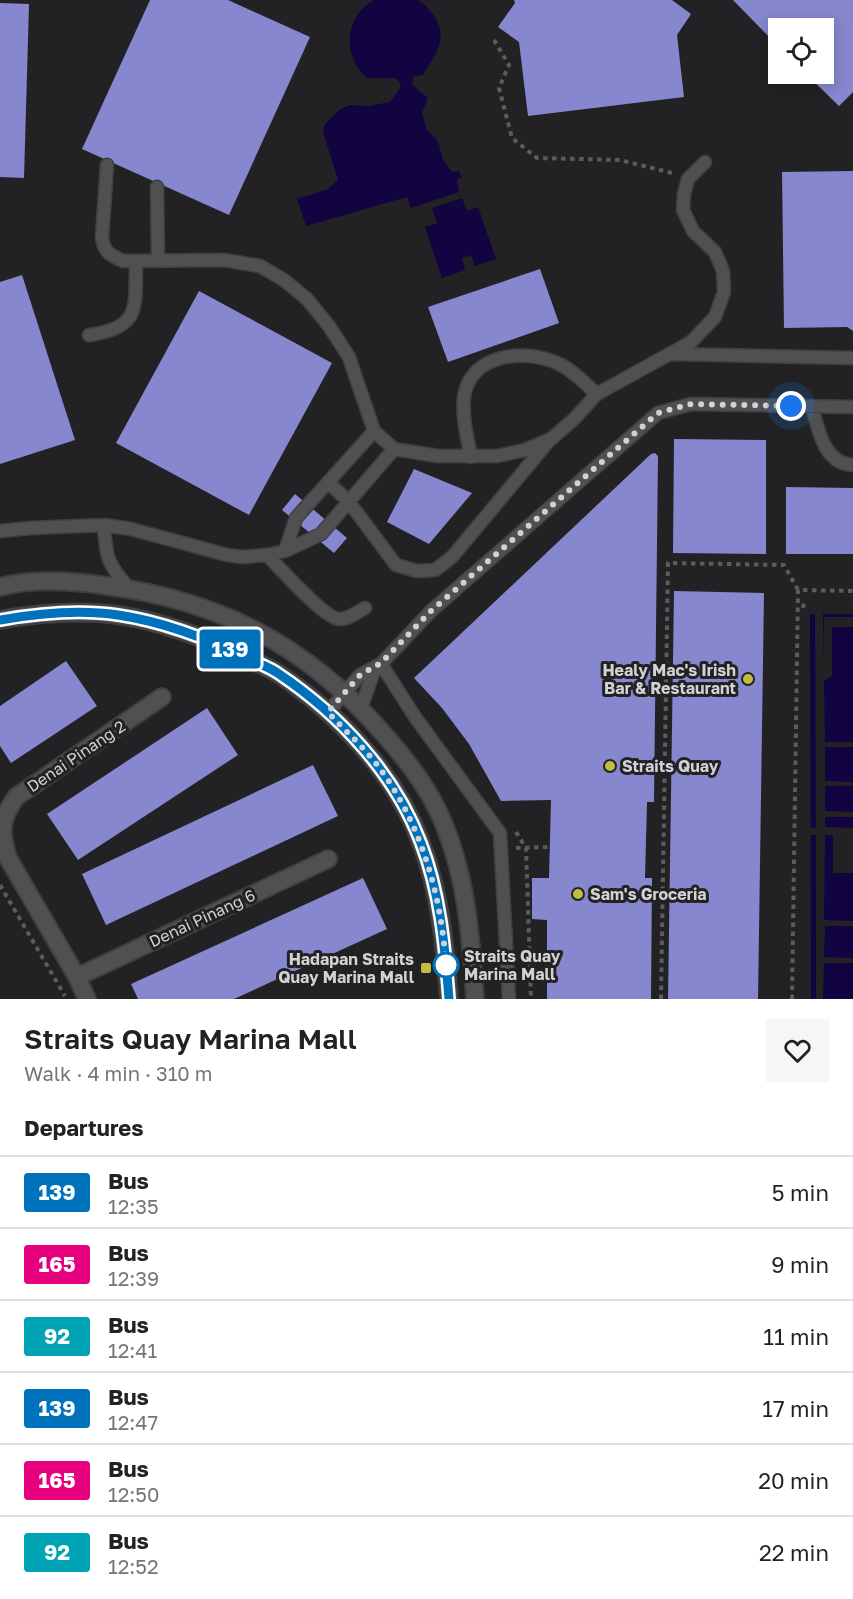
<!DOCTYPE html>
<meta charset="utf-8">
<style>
:root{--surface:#fff;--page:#f6f6f6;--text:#222;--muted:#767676;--line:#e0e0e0}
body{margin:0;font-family:"Golos Text",sans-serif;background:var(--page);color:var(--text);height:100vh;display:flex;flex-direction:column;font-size:22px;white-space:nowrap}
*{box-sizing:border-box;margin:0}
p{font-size:20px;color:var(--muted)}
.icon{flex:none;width:33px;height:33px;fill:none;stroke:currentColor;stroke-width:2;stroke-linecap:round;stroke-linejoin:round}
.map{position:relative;height:999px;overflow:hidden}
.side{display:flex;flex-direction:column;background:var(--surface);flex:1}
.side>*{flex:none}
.badge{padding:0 12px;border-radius:4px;font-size:21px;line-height:39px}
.controls{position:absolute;left:768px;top:18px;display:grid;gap:12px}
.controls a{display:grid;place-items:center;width:66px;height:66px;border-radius:0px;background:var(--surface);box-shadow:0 3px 15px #0003;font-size:30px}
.you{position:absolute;width:30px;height:30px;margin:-15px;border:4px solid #fff;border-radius:50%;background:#1a73e8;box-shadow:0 0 0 9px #1a73e833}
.map>.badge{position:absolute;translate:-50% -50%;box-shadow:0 0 0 3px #fff}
h2{padding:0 24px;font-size:22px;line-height:54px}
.round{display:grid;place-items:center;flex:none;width:63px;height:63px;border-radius:0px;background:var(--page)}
.overview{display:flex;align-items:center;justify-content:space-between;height:102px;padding:0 24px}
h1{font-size:28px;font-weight:600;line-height:45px}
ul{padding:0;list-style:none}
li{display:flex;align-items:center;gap:18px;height:72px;padding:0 24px;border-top:2px solid var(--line)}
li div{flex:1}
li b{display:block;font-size:22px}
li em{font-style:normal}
li .badge{min-width:66px;font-weight:700;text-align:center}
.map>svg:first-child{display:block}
.water{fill:#120341}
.pier{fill:#222224}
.building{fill:#8687ce}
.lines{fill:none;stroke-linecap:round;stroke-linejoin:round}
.service-casing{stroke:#3f3f41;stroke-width:15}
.minor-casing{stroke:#3f3f41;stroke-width:20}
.secondary-casing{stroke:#3f3f41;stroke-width:20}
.path{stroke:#5c5c5e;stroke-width:4;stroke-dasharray:4.5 4.5;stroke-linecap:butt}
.service{stroke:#505052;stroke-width:12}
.minor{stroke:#505052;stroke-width:16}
.secondary{stroke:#505052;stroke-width:16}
.line-casing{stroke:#fff;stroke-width:14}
.line{stroke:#0072bc;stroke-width:9}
.walk{stroke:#d1d2d3;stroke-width:6;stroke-dasharray:0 10.8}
.poi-dot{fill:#c1bd3f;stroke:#222224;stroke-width:2}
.stop-dot{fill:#fff;stroke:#0072bc;stroke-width:3}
.labels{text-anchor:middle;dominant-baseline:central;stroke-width:6;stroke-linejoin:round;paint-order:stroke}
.poi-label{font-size:16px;font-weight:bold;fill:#d1d2d3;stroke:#222224;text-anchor:end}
.street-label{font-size:16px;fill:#d1d2d3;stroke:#222224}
.stop-label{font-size:16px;font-weight:bold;fill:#d1d2d3;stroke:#222224;text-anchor:start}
</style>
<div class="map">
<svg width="853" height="999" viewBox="0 0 853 999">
<rect width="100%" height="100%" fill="#222224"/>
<!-- water -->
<path class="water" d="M374,0C387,0 404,0 416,0C422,1 427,7 431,12C451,36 436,53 423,75L414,76L412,85L428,98L422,112L426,129L438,141L443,160L452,172L459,171L462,177L457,180L459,192L411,208L407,197L306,226L297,199L328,189L338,180L323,132L325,124L339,110L349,105L369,106L390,102L401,87L399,82L395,78H367C342,56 344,17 374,0Z
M462,198L467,211L478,207L496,259L475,266L471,255L462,258L465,270L442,278L425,227L437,223L432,208Z
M810,614H853V999H811Z"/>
<!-- pier -->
<path class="pier" d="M815,613H823V665L824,617H853V627H832V676L824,681L825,742H853V747H825V781L853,782V786H825V811L853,812V817H825V827L853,828V873H833V835H825L824,920L853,921V926H825L824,957L853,958V963H824L823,999H816V835H808V828H816Z"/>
<!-- building -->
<path class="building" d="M150,0H228L310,37L229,215L82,149Z
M514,0H672L691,14L677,35L684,97L528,116L519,42L498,27L515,3Z
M733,0H853V92L839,106L806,74H824V28H778V46Z
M0,3L29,4L24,178L0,177Z
M853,171V331L847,327L784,328L782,172Z
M540,269L559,323L448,362L428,307Z
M22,275L75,440L0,464V282Z
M199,291L332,363L249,515L116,443Z
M674,439L766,440V554L673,553Z
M655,453L658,456L654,802H647L645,878H652L651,999H547V920L532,919V878H549L551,800L501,801L469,744L442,708L414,678L651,454Z
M414,469L472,493L429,544L387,522Z
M786,487L853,488V554H786Z
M295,494L347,538L334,553L282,510Z
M674,591L764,593L758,999H668Z
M66,661L97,706L11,763L0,746V706Z
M207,708L238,755L78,860L47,814Z
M313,765L338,816L106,925L82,874Z
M363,878L387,929L234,999H138L131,984Z"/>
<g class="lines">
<defs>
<path id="service" d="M107,165L102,238C104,252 110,255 123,261L224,260L260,266L284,280L307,299L329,326L349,357L374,431L394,449L438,456H497L525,450L551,439L573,420L597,394L691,342L715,317L724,292L723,271L715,252L693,231L683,210L684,194L688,179L705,162
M157,187L158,261
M89,335C142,328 135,306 136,262
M671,354L853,358
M812,407C818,429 824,464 853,465
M471,457C467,437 462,417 464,397C470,354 524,348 557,363C572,369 585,384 597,394
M328,482L349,502L396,565L417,571L435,570L452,557L548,442
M104,525C106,557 107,564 129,588
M0,531L31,528L104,525L131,529L227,555L243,557L267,555L285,551L321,534L394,449
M285,551L296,518L374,431
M267,555C280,568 324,618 339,619C348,620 357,612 365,608
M381,664L415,717L500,833L509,999
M361,708L375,668
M328,712L360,675L381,664L431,611L658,413L691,404L853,407"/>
<path id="minor" d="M77,977L328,859
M87,999L77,977L8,858C0,831 0,820 16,797L162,697"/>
<path id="secondary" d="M0,587C34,578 74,581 108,586C221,601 307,646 382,732C404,757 425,783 439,813C466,871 471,936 475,999
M0,620C39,613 78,610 118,615C164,622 209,639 251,660C260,664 271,669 279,674C339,715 396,774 421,843C440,892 445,947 449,999"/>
</defs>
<!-- service casing -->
<use href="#service" class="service-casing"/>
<!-- minor casing -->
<use href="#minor" class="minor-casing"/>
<!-- secondary casing -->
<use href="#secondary" class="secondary-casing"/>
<!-- path -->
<path class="path" d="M494,40L509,65L499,88L512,138L537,158L620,160L676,174
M803,608L804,603
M516,832L526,848L531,999
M516,848L550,847
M0,885L65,996
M661,999L668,563L784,565L798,590
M792,999L798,590L853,591"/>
<!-- service -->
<use href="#service" class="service"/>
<!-- minor -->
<use href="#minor" class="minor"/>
<!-- secondary -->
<use href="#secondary" class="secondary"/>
</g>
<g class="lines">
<defs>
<path id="line" d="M0,620C39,613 79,609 118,615C165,622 209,639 251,660C260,664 271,668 279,674C340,715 395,774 421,843C440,892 445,947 449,999"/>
</defs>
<!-- line casing -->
<use href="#line" class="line-casing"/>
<!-- line -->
<use href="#line" class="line"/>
<!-- walk -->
<path class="walk" d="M446,965C441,894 421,823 378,766C364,747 344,730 328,712L360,675L381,663L431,611L658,413L691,404L791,406"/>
</g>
<!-- markers -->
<g class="poi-dot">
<circle cx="748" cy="679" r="6"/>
<circle cx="610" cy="766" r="6"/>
<circle cx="578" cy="894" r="6"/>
<rect x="420" y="962" width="12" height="12" rx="3"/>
</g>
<circle class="stop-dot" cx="446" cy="965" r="12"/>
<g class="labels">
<!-- poi labels -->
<g class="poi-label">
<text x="736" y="670">Healy Mac's Irish<tspan x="736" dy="18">Bar &amp; Restaurant</tspan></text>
<text x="622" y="766" text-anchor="start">Straits Quay</text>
<text x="590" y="894" text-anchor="start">Sam's Groceria</text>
<text x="414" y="959">Hadapan Straits<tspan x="414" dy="18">Quay Marina Mall</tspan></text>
</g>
<!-- street labels -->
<g class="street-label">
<text transform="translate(76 756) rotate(-34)">Denai Pinang 2</text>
<text transform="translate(202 918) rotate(-25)">Denai Pinang 6</text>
</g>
<!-- stop labels -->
<g class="stop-label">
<text x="464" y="956">Straits Quay<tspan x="464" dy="18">Marina Mall</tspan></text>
</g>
</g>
</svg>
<div class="controls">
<a><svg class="icon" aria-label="locate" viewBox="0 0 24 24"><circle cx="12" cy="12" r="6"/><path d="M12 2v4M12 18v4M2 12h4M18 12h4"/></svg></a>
</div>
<div class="you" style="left:791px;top:406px"></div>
<b class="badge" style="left:230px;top:649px;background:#0072bc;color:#fff">139</b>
</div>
<section class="side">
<div class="overview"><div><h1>Straits Quay Marina Mall</h1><p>Walk · 4 min · 310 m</p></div><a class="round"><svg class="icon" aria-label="heart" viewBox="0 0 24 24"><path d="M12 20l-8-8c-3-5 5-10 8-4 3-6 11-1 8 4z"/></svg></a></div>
<h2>Departures</h2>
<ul>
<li><span class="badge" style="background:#0072bc;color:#fff">139</span><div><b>Bus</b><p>12:35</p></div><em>5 min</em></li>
<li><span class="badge" style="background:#e6007e;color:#fff">165</span><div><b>Bus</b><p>12:39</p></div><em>9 min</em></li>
<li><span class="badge" style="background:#00a3b4;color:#fff">92</span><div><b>Bus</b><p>12:41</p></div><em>11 min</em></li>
<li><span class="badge" style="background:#0072bc;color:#fff">139</span><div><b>Bus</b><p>12:47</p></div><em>17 min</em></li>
<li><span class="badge" style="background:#e6007e;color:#fff">165</span><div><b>Bus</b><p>12:50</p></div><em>20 min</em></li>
<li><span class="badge" style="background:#00a3b4;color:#fff">92</span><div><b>Bus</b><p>12:52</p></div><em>22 min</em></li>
</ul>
</section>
